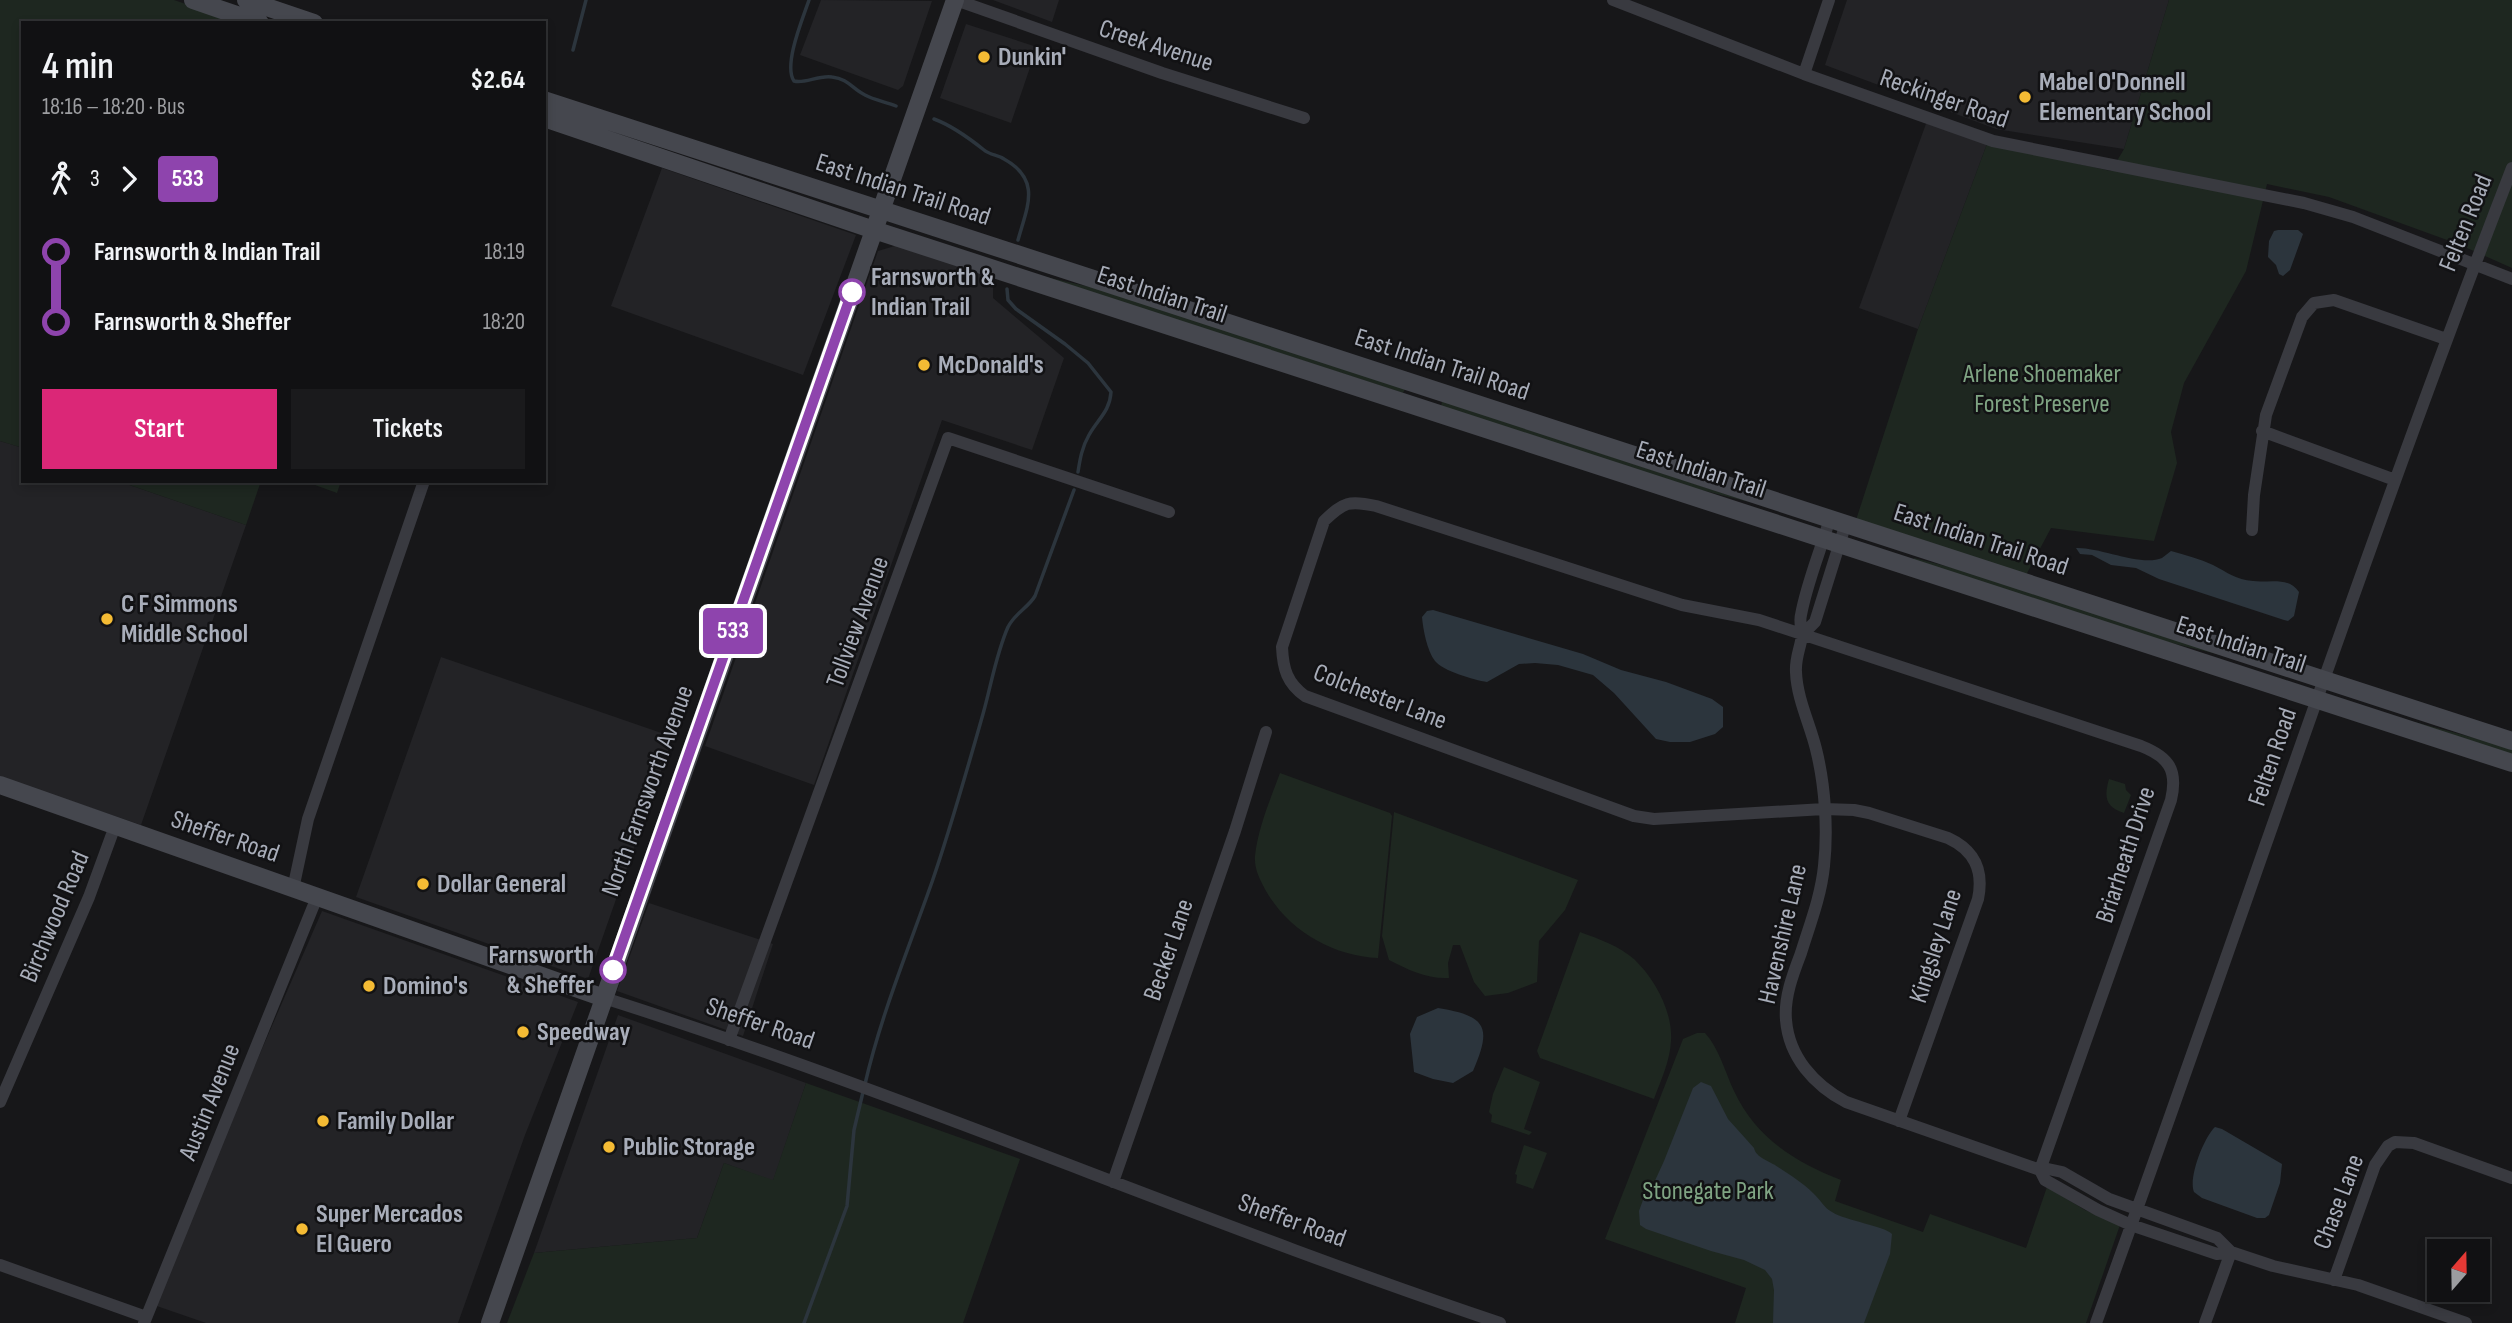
<!DOCTYPE html>
<meta charset="utf-8">
<style>
:root{--surface:#111113;--page:#1a1a1c;--text:#f1f3f6;--muted:#9c9da0;--line:#303133;--accent:#db2777}
body{margin:0;font-family:"Sofia Sans Condensed",sans-serif;background:var(--page);color:var(--text);height:100vh;display:flex;flex-direction:column;font-size:26px;white-space:nowrap}
*{box-sizing:border-box;margin:0}
p{font-size:23px;color:var(--muted)}
.icon{flex:none;width:38px;height:38px;fill:none;stroke:currentColor;stroke-width:2;stroke-linecap:round;stroke-linejoin:round}
.map{position:relative;flex:1;overflow:hidden}
.drawer{position:absolute;left:21px;top:21px;width:525px;height:462px;display:flex;flex-direction:column;background:var(--surface);border-radius:0px;box-shadow:0 4px 10px #0003,0 0 0 2px var(--line)}
.drawer>*{flex:none}
.badge{padding:0 14px;border-radius:5px;font-size:24px;line-height:46px}
.needle{width:46px;rotate:20deg}
.buttons{position:absolute;left:2427px;top:1239px;display:grid;gap:14px}
.buttons a{display:grid;place-items:center;width:63px;height:63px;border-radius:0px;background:var(--surface);box-shadow:0 4px 10px #0003,0 0 0 2px var(--line);font-size:35px}
.map>.badge{position:absolute;translate:-50% -50%;box-shadow:0 0 0 4px #fff}
.legs{display:flex;align-items:center;gap:10px;height:77px;padding:0 21px;font-size:23px}
.legs p{margin-inline-start:auto}
.overview{display:flex;align-items:center;justify-content:space-between;height:119px;padding:0 21px}
h1{font-size:38px;font-weight:600;line-height:52px}
.primary-button{display:flex;gap:14px;margin-top:auto;padding:14px 21px}
.primary-button a{flex:1;height:80px;border-radius:0px;background:var(--accent);color:#fff;font-size:28px;font-weight:600;line-height:80px;text-align:center}
.primary-button a+a{background:var(--page);color:var(--text)}
ul{padding:0 21px;list-style:none}
li{display:flex;align-items:center;gap:24px;height:70px;font-size:26px}
li i{display:grid;place-items:center;width:10px;height:100%;margin:0 9px;background:currentColor}
li i::after{content:'';width:18px;height:18px;margin:-9px;border:5px solid;border-radius:50%;background:var(--surface)}
li p{margin-inline-start:auto}
li:first-child i{background:linear-gradient(#0000 50%,currentColor 0)}
li:last-child i{background:linear-gradient(currentColor 50%,#0000 0)}
.map>svg:first-child{display:block}
.built{fill:#232326}
.green{fill:#1e2720}
.water{fill:#2c353d}
.lines{fill:none;stroke-linecap:round;stroke-linejoin:round}
.stream{stroke:#2c353d;stroke-width:3.5}
.street{stroke:#393a40;stroke-width:12}
.secondary{stroke:#45474e;stroke-width:18}
.line-1-casing{stroke:#fff;stroke-width:16}
.line-1{stroke:#8e44ad;stroke-width:10}
.poi-dot{fill:#f4bb34;stroke:#121214;stroke-width:2.5}
.stop-1-dot{fill:#fff;stroke:#8e44ad;stroke-width:3.5}
.labels{text-anchor:middle;dominant-baseline:central;stroke-width:5;stroke-linejoin:round;paint-order:stroke}
.street-label{font-size:26px;fill:#a8adb9;stroke:#121214}
.poi-label{font-size:26px;font-weight:bold;fill:#a8adb9;stroke:#121214;text-anchor:start}
.stop-label{font-size:26px;font-weight:bold;fill:#a8adb9;stroke:#121214;text-anchor:start}
.park-label{font-size:26px;fill:#7fa483;stroke:#121214}
</style>
<div class="map">
<svg width="2512" height="1323" viewBox="0 0 2512 1323">
<rect width="100%" height="100%" fill="#171719"/>
<!-- built -->
<path class="built" d="M821,0L932,1L903,86L898,90L800,55Z
M993,0H1059L1052,22Z
M1847,0H2169L2124,149L1996,129L1825,65Z
M966,24L1037,47L1011,123L940,98Z
M1927,121L1987,144L1918,329L1859,308Z
M662,168L856,235L803,375L611,306Z
M898,245L993,277V298L1064,358L1032,450L942,420L814,785L705,746L878,251Z
M0,441L23,448V481H118L246,525L141,825L0,777Z
M441,657L673,737L588,979L356,897Z
M649,903L773,944L743,1036L617,991Z
M322,911L578,1002L525,1135L458,1323H206L151,1304Z
M618,1015L806,1083L773,1181L724,1163L697,1238L534,1253Z"/>
<!-- green -->
<path class="green" d="M0,0H174L241,23H23V448L0,441Z
M2169,0H2512V268L2458,244L2329,197L2267,184L2246,271L2184,383L2171,432L2177,463L2154,541L2051,528L2026,575L1856,520L1918,329L1987,144L2111,171L2124,149Z
M1037,275L1104,290L1405,389L1403,393Z
M1442,401L1753,503L1681,485L1441,407Z
M118,481H261L246,525Z
M304,481H341L337,493Z
M1914,558L1990,577L2229,657L2159,640L1913,560Z
M2415,722L2512,748V756L2415,724Z
M1280,773L1390,813L1392,816L1378,958C1333,956 1289,931 1266,891C1260,880 1254,869 1255,856C1258,828 1270,800 1280,773Z
M2109,779L2125,784L2126,790L2131,795L2124,813C2105,807 2104,797 2109,779Z
M1394,812L1578,880L1565,910L1539,941L1537,982L1508,993L1485,996L1474,982L1460,945H1453L1448,963L1449,978C1426,979 1409,970 1389,960L1382,936Z
M1580,932C1599,939 1619,946 1634,959C1655,979 1673,1012 1671,1041C1670,1061 1661,1080 1654,1099L1540,1058L1537,1051Z
M1697,1033H1705C1719,1048 1725,1072 1734,1091C1756,1138 1795,1162 1841,1180L1835,1201L1923,1232L1930,1214L2026,1248L2047,1187L2085,1210L2120,1225L2086,1323H1735L1746,1288L1605,1239L1683,1039Z
M1504,1067L1540,1082L1524,1129L1532,1132L1529,1135L1491,1122L1492,1115L1489,1112L1493,1094Z
M806,1083L1020,1159L963,1323H507L534,1253L697,1238L724,1163L773,1180Z
M1524,1145L1547,1153L1533,1189L1516,1183L1517,1175L1515,1174Z"/>
<!-- water -->
<path class="water" d="M2278,230H2298L2303,234L2290,270L2283,276L2279,274L2276,265L2268,257L2269,241L2274,231Z
M2076,548C2100,547 2141,567 2162,558C2165,556 2168,553 2171,551C2185,555 2200,559 2213,565C2227,572 2236,580 2253,581C2269,583 2288,576 2299,592L2294,616L2288,621L2284,620L2159,579L2136,568L2111,565L2092,555L2080,554Z
M1433,610L1583,654L1621,670L1666,682L1712,699L1723,707V727L1715,734L1690,742H1670L1656,739L1614,693L1593,675L1558,665L1535,663L1519,664L1487,682C1474,680 1443,671 1435,661C1427,651 1423,629 1422,617L1427,611Z
M1438,1008C1487,1016 1492,1027 1473,1071L1453,1083L1433,1079L1414,1072L1410,1034L1417,1017Z
M1701,1082L1711,1086L1728,1119L1754,1148C1756,1158 1770,1161 1778,1167C1790,1175 1803,1183 1813,1193C1820,1199 1824,1208 1832,1212C1846,1221 1885,1226 1892,1234L1890,1254L1864,1323H1773L1774,1290L1772,1279L1765,1270L1744,1260L1711,1251L1646,1229L1640,1225L1639,1211L1643,1200L1653,1185L1664,1161L1693,1088Z
M2215,1127L2222,1129L2282,1164L2280,1183L2269,1215L2265,1218H2257L2202,1198L2194,1192C2188,1178 2204,1137 2215,1127Z"/>
<g class="lines">
<!-- stream -->
<path class="stream" d="M809,0C803,18 783,65 794,81C805,84 818,75 832,77C849,79 852,89 865,95C874,100 886,102 896,106
M573,50L586,0
M934,119C953,126 969,138 984,150C990,155 998,155 1004,159C1042,180 1027,207 1018,240
M1007,289L1008,300L1016,309L1065,344L1088,363L1111,392C1110,411 1098,419 1089,435C1082,447 1080,459 1078,472
M865,1084C881,1015 908,950 932,882C951,827 967,770 983,714C991,686 996,654 1008,627C1015,613 1028,608 1035,596L1074,490
M804,1323L847,1206L854,1130L863,1092"/>
<!-- street -->
<path class="street" d="M956,0L1162,73L1304,118
M1613,0L1804,74L1993,141L2304,203L2353,217L2512,279
M1804,74L1829,0
M2262,431L2395,480
M1830,518C1821,550 1807,582 1801,615C1799,622 1802,629 1802,636C1800,649 1795,659 1796,672C1797,699 1810,724 1816,749C1825,785 1828,829 1824,866C1821,896 1810,924 1801,953C1793,974 1784,997 1786,1020C1789,1057 1814,1085 1846,1102L2040,1170L2048,1169L2062,1172L2109,1199L2217,1238L2231,1252L2273,1266L2358,1285L2466,1323
M2252,530L2254,495L2266,415L2302,317L2314,303L2334,300L2446,339
M1802,635L1815,622L1846,523
M293,889L308,819L424,481
M604,998C907,1094 1199,1222 1500,1323
M729,1040L948,438L1169,512
M0,1102L89,897L115,826
M1899,1121L1978,899C1984,870 1974,850 1948,838L1869,813L1854,810L1824,809L1654,819L1634,816L1305,696C1287,683 1283,669 1282,647L1324,521C1344,502 1349,500 1376,506L1682,605L1759,620L2141,746C2169,757 2178,770 2171,800L2040,1170
M2040,1170L2045,1180L2098,1210L2131,1225L2217,1254L2231,1252
M1113,1182L1235,831L1266,732
M0,1265L146,1317
M2334,1280L2375,1165L2388,1146L2395,1142L2414,1143L2512,1178
M144,1323L317,897
M2096,1323C2236,938 2364,550 2512,168
M2205,1323L2231,1252"/>
<!-- secondary -->
<path class="secondary" d="M193,0L260,23
M246,0L314,23
M544,100L2512,741
M544,118L874,230L2512,763
M0,785L604,998
M490,1323L955,0"/>
</g>
<g class="lines">
<defs>
<path id="line-1" d="M613,970L852,292"/>
</defs>
<!-- line-1 casing -->
<use href="#line-1" class="line-1-casing"/>
<!-- line-1 -->
<use href="#line-1" class="line-1"/>
</g>
<!-- markers -->
<g class="poi-dot">
<circle cx="984" cy="57" r="7"/>
<circle cx="2025" cy="97" r="7"/>
<circle cx="924" cy="365" r="7"/>
<circle cx="107" cy="619" r="7"/>
<circle cx="423" cy="884" r="7"/>
<circle cx="369" cy="986" r="7"/>
<circle cx="523" cy="1032" r="7"/>
<circle cx="323" cy="1121" r="7"/>
<circle cx="609" cy="1147" r="7"/>
<circle cx="302" cy="1229" r="7"/>
</g>
<g class="stop-1-dot">
<circle cx="852" cy="292" r="12"/>
<circle cx="613" cy="970" r="12"/>
</g>
<g class="labels">
<!-- street labels -->
<g class="street-label">
<text transform="translate(1156 46) rotate(18)">Creek Avenue</text>
<text transform="translate(1944 99) rotate(19)">Reckinger Road</text>
<text transform="translate(903 190) rotate(18)">East Indian Trail Road</text>
<text transform="translate(2466 223) rotate(-68)">Felten Road</text>
<text transform="translate(1162 295) rotate(18)">East Indian Trail</text>
<text transform="translate(1442 365) rotate(18)">East Indian Trail Road</text>
<text transform="translate(1701 470) rotate(18)">East Indian Trail</text>
<text transform="translate(1981 540) rotate(18)">East Indian Trail Road</text>
<text transform="translate(858 622) rotate(-70)">Tollview Avenue</text>
<text transform="translate(2241 645) rotate(18)">East Indian Trail</text>
<text transform="translate(1380 697) rotate(21)">Colchester Lane</text>
<text transform="translate(2273 757) rotate(-71)">Felten Road</text>
<text transform="translate(648 791) rotate(-70)">North Farnsworth Avenue</text>
<text transform="translate(225 837) rotate(19)">Sheffer Road</text>
<text transform="translate(2126 855) rotate(-72)">Briarheath Drive</text>
<text transform="translate(55 917) rotate(-67)">Birchwood Road</text>
<text transform="translate(1783 934) rotate(-77)">Havenshire Lane</text>
<text transform="translate(1936 946) rotate(-72)">Kingsley Lane</text>
<text transform="translate(1169 950) rotate(-71)">Becker Lane</text>
<text transform="translate(760 1024) rotate(19)">Sheffer Road</text>
<text transform="translate(210 1102) rotate(-68)">Austin Avenue</text>
<text transform="translate(2339 1202) rotate(-69)">Chase Lane</text>
<text transform="translate(1292 1221) rotate(20)">Sheffer Road</text>
</g>
<!-- poi labels -->
<g class="poi-label">
<text x="998" y="57">Dunkin'</text>
<text x="2039" y="82">Mabel O'Donnell<tspan x="2039" dy="30">Elementary School</tspan></text>
<text x="938" y="365">McDonald's</text>
<text x="121" y="604">C F Simmons<tspan x="121" dy="30">Middle School</tspan></text>
<text x="437" y="884">Dollar General</text>
<text x="383" y="986">Domino's</text>
<text x="537" y="1032">Speedway</text>
<text x="337" y="1121">Family Dollar</text>
<text x="623" y="1147">Public Storage</text>
<text x="316" y="1214">Super Mercados<tspan x="316" dy="30">El Guero</tspan></text>
</g>
<!-- stop labels -->
<g class="stop-label">
<text x="871" y="277">Farnsworth &amp;<tspan x="871" dy="30">Indian Trail</tspan></text>
<text x="594" y="955" text-anchor="end">Farnsworth<tspan x="594" dy="30">&amp; Sheffer</tspan></text>
</g>
<!-- park labels -->
<g class="park-label">
<text x="2042" y="374">Arlene Shoemaker<tspan x="2042" dy="30">Forest Preserve</tspan></text>
<text x="1708" y="1191">Stonegate Park</text>
</g>
</g>
</svg>
<div class="buttons">
<a><svg class="needle" viewBox="-14 -14 28 28"><path d="M0-13l5 13h-10z" fill="#e53935"/><path d="M0 13l5-13h-10z" fill="#9c9da0"/></svg></a>
</div>
<b class="badge" style="left:733px;top:631px;background:#8e44ad;color:#fff">533</b>
<section class="drawer">
<div class="overview"><div><h1>4 min</h1><p>18:16 – 18:20 · Bus</p></div><b>$2.64</b></div>
<div class="legs"><svg class="icon" aria-label="walk" viewBox="0 0 24 24"><circle cx="13" cy="4" r="2"/><path d="M13 8l-2 6 4 7M11 14l-3 7M7 12l3-4h3l4 4"/></svg>3<svg class="icon" aria-label="forward" viewBox="0 0 24 24"><path d="M9 5l7 7-7 7"/></svg><b class="badge" style="background:#8e44ad;color:#fff">533</b></div>
<ul>
<li><i style="color:#8e44ad"></i><b>Farnsworth &amp; Indian Trail</b><p>18:19</p></li>
<li><i style="color:#8e44ad"></i><b>Farnsworth &amp; Sheffer</b><p>18:20</p></li>
</ul>
<div class="primary-button"><a>Start</a><a>Tickets</a></div>
</section>
</div>
